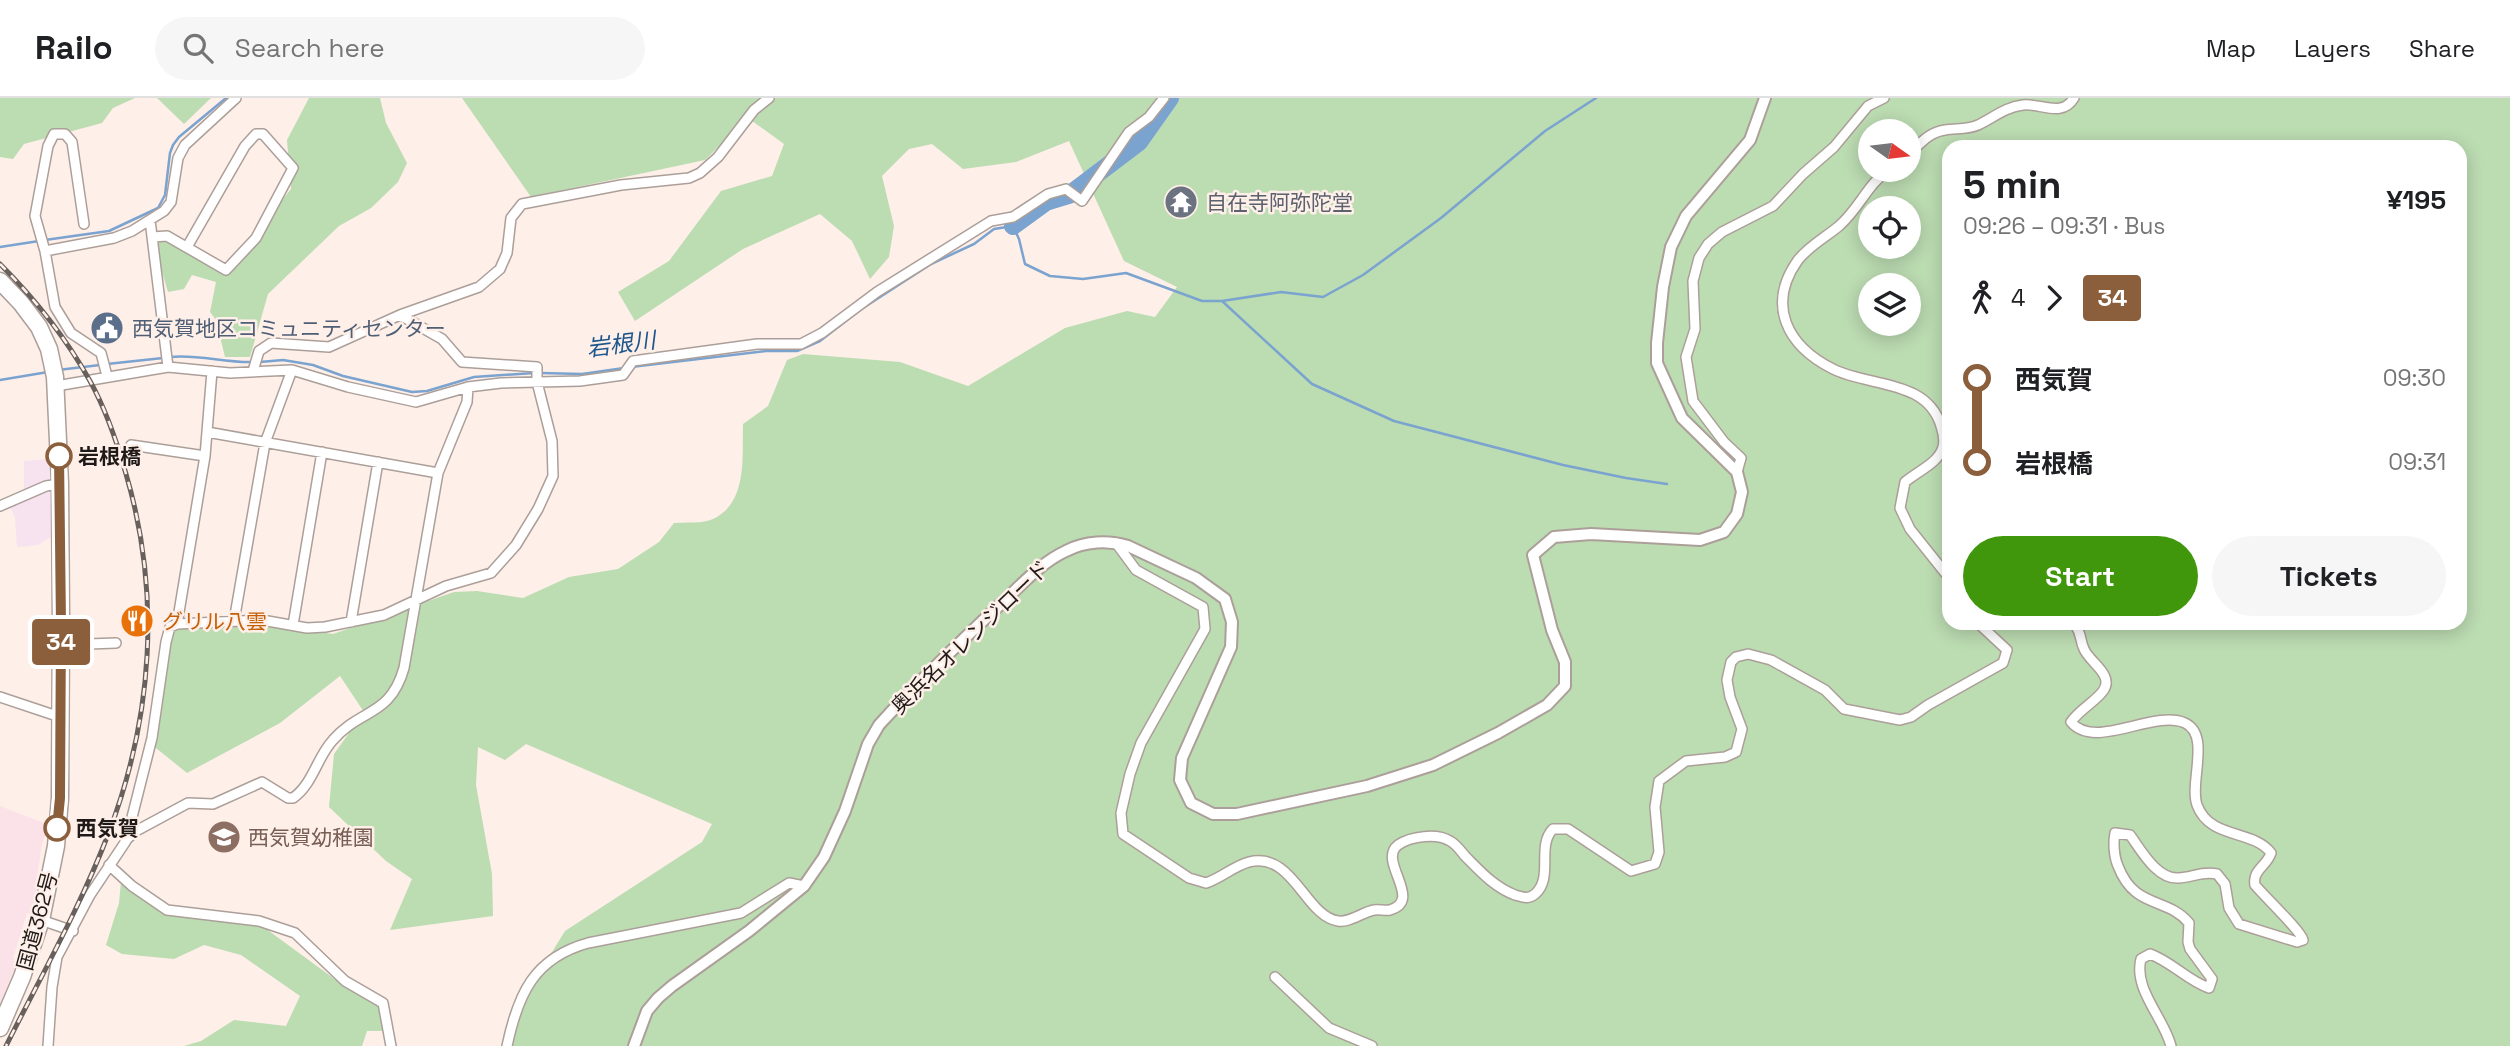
<!DOCTYPE html>
<meta charset="utf-8">
<style>
:root{--surface:#fff;--page:#f6f6f6;--text:#202124;--muted:#757577;--line:#e0e0e0;--accent:#40970c}
body{margin:0;font-family:"Space Grotesk","Noto Sans JP",sans-serif;background:var(--page);color:var(--text);height:100vh;display:flex;flex-direction:column;font-size:26px;white-space:nowrap}
*{box-sizing:border-box;margin:0}
p{font-size:23px;color:var(--muted)}
.icon{flex:none;width:38px;height:38px;fill:none;stroke:currentColor;stroke-width:2;stroke-linecap:round;stroke-linejoin:round}
.map{position:relative;flex:1;overflow:hidden}
.sheet{position:absolute;left:1942px;top:42px;width:525px;height:490px;display:flex;flex-direction:column;background:var(--surface);border-radius:21px;box-shadow:0 4px 18px #0003}
.sheet>*{flex:none}
.badge{padding:0 14px;border-radius:5px;font-size:24px;line-height:46px}
.needle{width:46px;rotate:104deg}
.fabs{position:absolute;left:1858px;top:21px;display:grid;gap:14px}
.fabs a{display:grid;place-items:center;width:63px;height:63px;border-radius:50%;background:var(--surface);box-shadow:0 4px 18px #0003;font-size:35px}
.map>.badge{position:absolute;translate:-50% -50%;box-shadow:0 0 0 4px #fff}
.legs{display:flex;align-items:center;gap:10px;height:77px;padding:0 21px;font-size:23px}
.legs p{margin-inline-start:auto}
.summary{display:flex;align-items:center;justify-content:space-between;height:119px;padding:0 21px}
h1{font-size:38px;font-weight:800;line-height:52px}
.cta{display:flex;gap:14px;margin-top:auto;padding:14px 21px}
.cta a{flex:1;height:80px;border-radius:42px;background:var(--accent);color:#fff;font-size:28px;font-weight:800;line-height:80px;text-align:center}
.cta a+a{background:var(--page);color:var(--text)}
ul{padding:0 21px;list-style:none}
li{display:flex;align-items:center;gap:24px;height:84px;font-size:26px}
li i{display:grid;place-items:center;width:10px;height:100%;margin:0 9px;background:currentColor}
li i::after{content:'';width:18px;height:18px;margin:-9px;border:5px solid;border-radius:50%;background:var(--surface)}
li p{margin-inline-start:auto}
li:first-child i{background:linear-gradient(#0000 50%,currentColor 0)}
li:last-child i{background:linear-gradient(currentColor 50%,#0000 0)}
header{display:flex;align-items:center;gap:42px;box-sizing:border-box;height:98px;padding:0 35px;background:var(--surface);border-bottom:2px solid var(--line)}
header strong{font-size:33px}
nav{display:flex;gap:38px;margin-inline-start:auto;font-size:24px}
.search{width:490px;height:63px;background:var(--page);display:flex;align-items:center;gap:18px;box-sizing:border-box;padding:0 24px;border-radius:38px;color:var(--muted);font-size:26px}
.map>svg:first-child{display:block}
.commercial{fill:#f7e2f0}
.education{fill:#fbe1e8}
.green{fill:#bcdcb2;fill-rule:evenodd}
.lines{fill:none;stroke-linecap:round;stroke-linejoin:round}
.stream{stroke:#7ba3cf;stroke-width:2.5}
.river{stroke:#7ba3cf;stroke-width:18}
.minor-casing{stroke:#ac9f99;stroke-width:12}
.tertiary-casing{stroke:#ac9f99;stroke-width:14}
.trunk-casing{stroke:#ac9f99;stroke-width:19}
.minor{stroke:#fff;stroke-width:9}
.tertiary{stroke:#fff;stroke-width:10}
.trunk{stroke:#fff;stroke-width:16}
.rail-casing{stroke:#68605c;stroke-width:5}
.rail{stroke:#feefe9;stroke-width:2.5;stroke-dasharray:8;stroke-linecap:butt}
.line-1-casing{stroke:#fff;stroke-width:16}
.line-1{stroke:#8b5e3c;stroke-width:10}
.stop-1-dot{fill:#fff;stroke:#8b5e3c;stroke-width:3.5}
.labels{text-anchor:middle;dominant-baseline:central;stroke-width:5;stroke-linejoin:round;paint-order:stroke}
.worship-label{font-size:21px;fill:#5b616d;stroke:#feefe9;text-anchor:start}
.service-label{font-size:21px;fill:#4e5e75;stroke:#feefe9;text-anchor:start}
.stop-label{font-size:21px;font-weight:bold;fill:#1f1a18;stroke:#feefe9;text-anchor:start}
.food-label{font-size:21px;fill:#c56008;stroke:#feefe9;text-anchor:start}
.street-label{font-size:21px;fill:#1f1a18;stroke:#feefe9}
.education-label{font-size:21px;fill:#785e54;stroke:#feefe9;text-anchor:start}
.water-label{font-size:23px;font-style:italic;fill:#1d568d;stroke:#feefe9}
</style>
<header>
<strong>Railo</strong>
<div class="search"><svg class="icon" aria-label="search" viewBox="0 0 24 24"><circle cx="10" cy="10" r="6"/><path d="M15 15l6 6"/></svg>Search here</div>
<nav><a>Map</a><a>Layers</a><a>Share</a></nav>
</header>
<div class="map">
<svg width="2510" height="948" viewBox="0 0 2510 948">
<rect width="100%" height="100%" fill="#feefe9"/>
<!-- commercial -->
<path class="commercial" d="M49,361L52,438L38,447L17,449L15,419L9,406L24,400V363Z"/>
<!-- education -->
<path class="education" d="M0,708L49,727L42,745L36,787L38,796L32,816L27,815L13,860L17,864L0,905Z"/>
<!-- green -->
<path class="green" d="M0,0H135L113,10L102,25L24,46L13,61L0,59Z
M157,0H211L184,26Z
M309,0H380L386,25L407,65L398,84L371,110L339,128L268,196L250,259H225L216,222L210,214L216,184L192,177L184,191L168,194L152,140L169,143L226,172L291,91L287,42Z
M462,0H2510V948H508L517,920L536,880L565,833L702,744L712,726L526,646L505,662L478,649L476,687L492,776L493,818L390,832L412,781L386,763L329,709L334,656L357,624L366,617L340,578L280,625L187,675L151,646L171,536L179,530L248,523L333,536L454,494L477,493L523,500L569,479L618,471L659,444L674,425C685,424 703,426 713,421C748,405 742,358 743,326L768,308L787,262L803,256L900,264L968,288L1065,230L1127,213L1155,219L1177,189L1124,163L1069,43L1016,64L963,71L932,46L909,51L882,78L894,128L889,159L870,181L852,143L820,116L743,151L635,223L618,194L669,163L721,93L772,78L784,46L748,20L705,62L531,99ZM1871,33H1909V72H1871ZM1950,49H2460V525H1950ZM1871,110H1909V149H1871ZM1871,187H1909V226H1871Z
M121,784L166,814L254,822L340,885L383,905L386,933H367L362,948H184L201,943L234,922L286,928L300,898L241,857L204,847L174,861L122,856L106,847L119,805Z"/>
<g class="lines">
<!-- stream -->
<path class="stream" d="M45,142L109,133L158,110L165,97L170,55L173,47L179,39L226,0
M0,149L39,143
M1222,203L1312,286L1394,323L1563,367L1626,380L1667,386
M170,259C198,256 225,265 253,264
M260,264L283,262L313,267L343,278L412,294L427,293L474,279L534,275
M107,266L163,260
M631,269L766,253H797L820,243L860,212L931,166L974,146L994,131L1013,128L1019,141L1025,166L1050,178L1083,181L1126,175L1202,203H1222L1281,194L1323,199L1363,177L1441,120L1545,33L1596,0
M58,272L100,267
M541,275L582,276L624,270
M0,282L48,274"/>
<!-- river -->
<path class="river" d="M1013,128L1046,104L1069,97L1139,44L1170,0"/>
<defs>
<path id="minor" d="M1909,56C1920,46 1929,34 1945,32C1956,30 1967,32 1978,27C1993,20 2005,9 2023,7C2041,5 2062,20 2074,0
M1888,72C1867,87 1859,111 1839,128C1826,139 1809,148 1798,162C1766,207 1787,248 1833,271C1869,289 1927,281 1941,328C1943,334 1945,342 1943,349C1939,365 1916,374 1905,384L1900,410L1910,431L1950,481
M150,122L168,269
M152,139L167,138L226,172L256,140L293,70L263,36H256L245,48L187,149
M45,153L35,118L48,48L54,36H65L72,44L84,126
M253,273L259,253L271,245L329,249L400,217L479,189L500,171L507,155L511,120L522,106L621,87L689,80L700,75L718,59L754,12L769,0
M107,278L101,255L71,235L55,209L45,153L114,140L132,133L164,113L171,104L178,60L185,47L236,0
M56,288L168,269L230,275L292,272L348,289L416,304L468,289L501,285L580,283L623,277L633,263L757,246H801L822,235L877,194L991,123L1013,119L1048,96L1066,91L1082,103L1129,34L1149,19L1164,0
M207,334L438,375
M131,347L205,358
M1737,374L1741,360L1724,344L1693,303L1686,259L1695,231L1693,183L1699,160L1708,146L1722,134L1773,108L1803,76L1834,49L1868,8L1884,0
M0,408L46,388L60,386
M1116,445L1136,472L1203,509L1205,531L1141,645L1130,676L1121,715L1123,736L1189,780L1206,785C1221,780 1234,768 1249,764C1293,753 1305,818 1338,823C1349,825 1363,814 1374,812C1379,811 1385,813 1390,812C1424,802 1377,763 1398,747C1411,738 1437,735 1450,743C1456,746 1461,753 1465,758C1480,773 1494,789 1515,797C1523,799 1528,802 1535,796C1554,780 1536,748 1553,731H1568L1631,773L1655,766L1659,754L1655,709L1659,683L1686,663L1725,659L1736,654L1742,631L1730,599L1727,582L1731,564L1736,559L1748,556L1771,562L1825,592L1844,611L1900,622L1911,619L1928,607L2003,565L2007,552L1978,525
M234,523L265,345L292,272
M351,524L378,364
M2074,525C2083,538 2079,540 2084,551C2089,564 2115,577 2103,593C2095,604 2080,611 2071,624C2095,653 2153,611 2185,625C2211,637 2189,685 2197,707C2210,742 2253,731 2271,755C2267,768 2252,772 2255,787C2264,798 2301,833 2303,842L2297,844L2239,826L2229,810L2225,786L2217,776C2202,773 2193,779 2179,780C2157,782 2141,752 2130,737L2115,735C2113,745 2114,759 2118,768C2135,812 2166,798 2189,825L2188,844L2190,851L2212,881L2209,890C2188,883 2172,864 2150,856L2141,861C2133,891 2164,920 2171,948
M177,526L205,358L212,273
M293,527L322,354
M61,547L116,545
M0,599L60,619
M126,742L136,733L188,705L213,706L262,684L288,700H293C313,686 317,659 333,642C361,610 390,619 404,570L438,375L467,304L468,289
M109,767L132,788L167,812L259,823L295,835L345,883L383,905L391,948
M41,822L73,833
M1275,879L1329,930L1372,948
M48,948L52,889L57,859L90,797L126,743L152,640L166,544L170,529L177,526L262,522L307,530L325,529L384,517L446,488L491,475L516,447L538,411L553,378L552,343L537,284V269L462,264L442,241L400,217
M507,948C518,896 534,860 588,845L741,815L789,785L804,788"/>
<path id="tertiary" d="M634,948L647,913L658,900L672,888L749,833L804,788L824,759L845,713L868,646L879,627C918,584 961,543 1004,503C1023,485 1042,464 1066,453C1085,443 1108,442 1128,448L1196,480L1225,501L1232,524L1231,549L1182,660L1180,682L1191,705L1213,716H1237L1367,688L1433,667L1498,635L1547,607L1565,588V564L1552,532L1533,457L1554,439L1591,436L1700,442L1724,434L1737,416L1742,394L1737,374L1682,320L1657,265V245L1663,189L1671,149L1686,118L1750,42L1765,0"/>
<path id="trunk" d="M0,183L21,205L39,229L49,251L55,279L60,386L61,526L60,700L56,748L41,822L22,879L0,930"/>
</defs>
<!-- minor casing -->
<use href="#minor" class="minor-casing"/>
<!-- tertiary casing -->
<use href="#tertiary" class="tertiary-casing"/>
<!-- trunk casing -->
<use href="#trunk" class="trunk-casing"/>
<!-- minor -->
<use href="#minor" class="minor"/>
<!-- tertiary -->
<use href="#tertiary" class="tertiary"/>
<!-- trunk -->
<use href="#trunk" class="trunk"/>
<defs>
<path id="rail" d="M0,166C34,200 66,240 90,283C106,312 117,344 126,376C161,495 153,618 109,734C81,808 41,878 6,948"/>
</defs>
<!-- rail casing -->
<use href="#rail" class="rail-casing"/>
<!-- rail -->
<use href="#rail" class="rail"/>
</g>
<g class="lines">
<defs>
<path id="line-1" d="M57,730L60,700L61,526L59,358"/>
</defs>
<!-- line-1 casing -->
<use href="#line-1" class="line-1-casing"/>
<!-- line-1 -->
<use href="#line-1" class="line-1"/>
</g>
<!-- icons -->
<defs>
<symbol id="temple-disc" viewBox="-11 -11 22 22"><circle r="9.5" fill="#6b7280" stroke="#feefe9"/><path d="M0-6L5-2H3V0L6.5 2.5H4V6H1.5V3h-3V6H-4V2.5H-6.5L-3 0V-2H-5Z" fill="#fff"/></symbol>
<symbol id="civic-disc" viewBox="-11 -11 22 22"><circle r="9.5" fill="#5c6f8a" stroke="#feefe9"/><path d="M-.6-6.5H3V-4.5H.6V-3L4-1V1h2V6H-6V1h2V-1L-.6-3ZM-1.2 2.5V6h2.4V2.5Z" fill="#fff"/></symbol>
<symbol id="restaurant-disc" viewBox="-11 -11 22 22"><circle r="9.5" fill="#e8710a" stroke="#feefe9"/><path d="M-5-6h1v4h1v-4h1v4h1v-4h1v5L-1.5 .5V6h-2V.5L-5-1ZM5-6V6H3V1.5H1.5Q1.5-4 5-6Z" fill="#fff"/></symbol>
<symbol id="school-disc" viewBox="-11 -11 22 22"><circle r="9.5" fill="#8d6e63" stroke="#feefe9"/><path d="M0-5L7-2L0 1L-7-2ZM-4 1L0 2.5L4 1V4Q0 6-4 4Z" fill="#fff"/></symbol>
</defs>
<g fill-rule="evenodd">
<use href="#temple-disc" x="1162" y="85" width="38" height="38"/>
<use href="#civic-disc" x="88" y="211" width="38" height="38"/>
<use href="#restaurant-disc" x="118" y="504" width="38" height="38"/>
<use href="#school-disc" x="205" y="720" width="38" height="38"/>
</g>
<!-- markers -->
<g class="stop-1-dot">
<circle cx="59" cy="358" r="12"/>
<circle cx="57" cy="730" r="12"/>
</g>
<g class="labels">
<!-- worship labels -->
<g class="worship-label">
<text x="1206" y="104">自在寺阿弥陀堂</text>
</g>
<!-- service labels -->
<g class="service-label">
<text x="132" y="230">西気賀地区コミュニティセンター</text>
</g>
<!-- stop labels -->
<g class="stop-label">
<text x="78" y="358">岩根橋</text>
<text x="76" y="730">西気賀</text>
</g>
<!-- food labels -->
<g class="food-label">
<text x="162" y="523">グリル八雲</text>
</g>
<!-- street labels -->
<g class="street-label">
<text transform="translate(970 539) rotate(-44)">奥浜名オレンジロード</text>
<text transform="translate(37 823) rotate(-75)">国道362号</text>
</g>
<!-- education labels -->
<g class="education-label">
<text x="248" y="739">西気賀幼稚園</text>
</g>
<!-- water labels -->
<g class="water-label">
<text transform="translate(621 246) rotate(-7)">岩根川</text>
</g>
</g>
</svg>
<div class="fabs">
<a><svg class="needle" viewBox="-14 -14 28 28"><path d="M0-13l5 13h-10z" fill="#e53935"/><path d="M0 13l5-13h-10z" fill="#757577"/></svg></a>
<a><svg class="icon" aria-label="locate" viewBox="0 0 24 24"><circle cx="12" cy="12" r="6"/><path d="M12 2v4M12 18v4M2 12h4M18 12h4"/></svg></a>
<a><svg class="icon" aria-label="layers" viewBox="0 0 24 24"><path d="M12 4l9 5-9 5-9-5zM3 14l9 5 9-5"/></svg></a>
</div>
<b class="badge" style="left:61px;top:544px;background:#8b5e3c;color:#fff">34</b>
<section class="sheet">
<div class="summary"><div><h1>5 min</h1><p>09:26 – 09:31 · Bus</p></div><b>¥195</b></div>
<div class="legs"><svg class="icon" aria-label="walk" viewBox="0 0 24 24"><circle cx="13" cy="4" r="2"/><path d="M13 8l-2 6 4 7M11 14l-3 7M7 12l3-4h3l4 4"/></svg>4<svg class="icon" aria-label="forward" viewBox="0 0 24 24"><path d="M9 5l7 7-7 7"/></svg><b class="badge" style="background:#8b5e3c;color:#fff">34</b></div>
<ul>
<li><i style="color:#8b5e3c"></i><b>西気賀</b><p>09:30</p></li>
<li><i style="color:#8b5e3c"></i><b>岩根橋</b><p>09:31</p></li>
</ul>
<div class="cta"><a>Start</a><a>Tickets</a></div>
</section>
</div>
